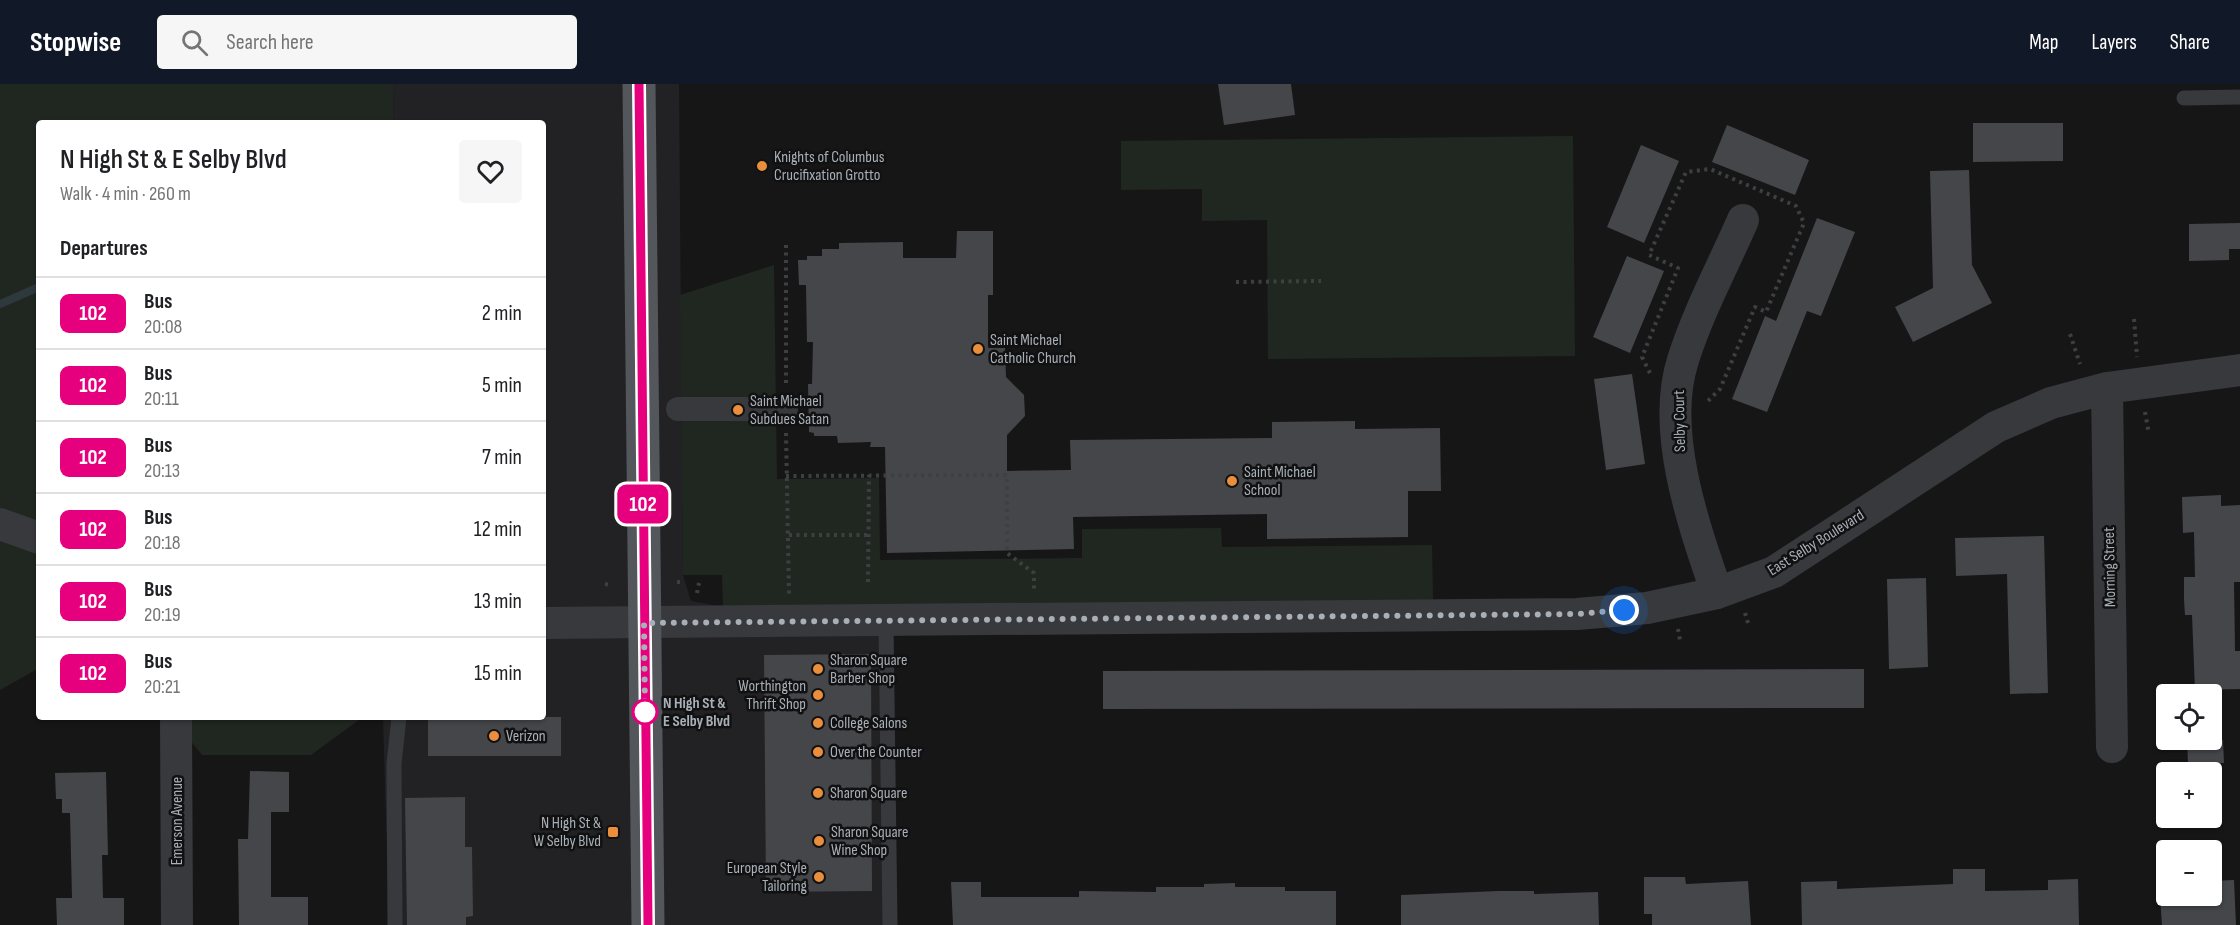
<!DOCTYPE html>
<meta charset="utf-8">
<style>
:root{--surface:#fff;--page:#f6f6f6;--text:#202124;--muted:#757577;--line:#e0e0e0;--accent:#111827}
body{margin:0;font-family:"Sofia Sans Condensed",sans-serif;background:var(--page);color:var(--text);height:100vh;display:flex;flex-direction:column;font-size:22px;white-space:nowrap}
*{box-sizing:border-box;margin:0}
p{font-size:20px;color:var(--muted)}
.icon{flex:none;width:33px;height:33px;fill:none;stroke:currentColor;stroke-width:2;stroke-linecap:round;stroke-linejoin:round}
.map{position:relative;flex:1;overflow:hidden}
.panel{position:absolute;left:36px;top:36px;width:510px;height:600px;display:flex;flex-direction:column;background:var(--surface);border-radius:6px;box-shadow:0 2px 4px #0004}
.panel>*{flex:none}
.badge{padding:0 12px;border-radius:9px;font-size:21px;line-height:39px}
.tools{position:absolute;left:2156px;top:600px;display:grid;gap:12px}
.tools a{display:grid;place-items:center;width:66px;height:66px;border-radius:6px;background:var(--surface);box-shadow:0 2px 4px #0004;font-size:30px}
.you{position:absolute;width:30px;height:30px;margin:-15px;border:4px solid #fff;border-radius:50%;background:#1a73e8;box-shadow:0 0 0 9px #1a73e833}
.map>.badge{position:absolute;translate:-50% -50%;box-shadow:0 0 0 3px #fff}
h2{padding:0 24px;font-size:22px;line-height:54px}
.round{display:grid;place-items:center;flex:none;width:63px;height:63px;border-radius:6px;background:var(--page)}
.headline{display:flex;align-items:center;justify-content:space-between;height:102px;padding:0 24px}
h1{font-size:28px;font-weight:600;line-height:45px}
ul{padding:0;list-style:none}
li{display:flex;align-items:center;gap:18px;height:72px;padding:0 24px;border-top:2px solid var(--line)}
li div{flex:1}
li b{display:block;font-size:22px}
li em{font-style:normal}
li .badge{min-width:66px;font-weight:700;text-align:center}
header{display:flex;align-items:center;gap:36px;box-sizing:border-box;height:84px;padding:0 30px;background:var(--accent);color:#fff}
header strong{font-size:28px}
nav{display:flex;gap:33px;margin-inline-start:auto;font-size:21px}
.search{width:420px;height:54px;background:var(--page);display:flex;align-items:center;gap:15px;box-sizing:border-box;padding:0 21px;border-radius:6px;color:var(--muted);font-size:22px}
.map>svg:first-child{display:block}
.built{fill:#222224}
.green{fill:#202720}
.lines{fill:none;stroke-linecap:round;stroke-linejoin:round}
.stream{stroke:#2e393d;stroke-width:8}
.building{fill:#45464a}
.path{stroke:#3d4043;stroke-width:4;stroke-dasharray:3 4.5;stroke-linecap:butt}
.service{stroke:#37393c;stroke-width:15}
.pedestrian{stroke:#37393c;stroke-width:24}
.minor{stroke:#37393c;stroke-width:32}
.primary{stroke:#53565b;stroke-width:33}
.line-casing{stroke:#fff;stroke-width:14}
.line{stroke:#e6007e;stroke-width:9}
.walk{stroke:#a8afb7;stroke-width:6;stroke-dasharray:0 10.8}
.poi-dot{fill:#e98e3c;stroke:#111112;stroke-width:2}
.stop-dot{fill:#fff;stroke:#e6007e;stroke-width:3}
.labels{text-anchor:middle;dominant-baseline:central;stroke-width:5;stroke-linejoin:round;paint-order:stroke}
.poi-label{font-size:16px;fill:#a8afb7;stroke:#111112;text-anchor:start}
.street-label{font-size:16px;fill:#a8afb7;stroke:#111112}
.stop-label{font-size:16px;font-weight:bold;fill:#a8afb7;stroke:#111112;text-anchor:start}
</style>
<header>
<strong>Stopwise</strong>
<div class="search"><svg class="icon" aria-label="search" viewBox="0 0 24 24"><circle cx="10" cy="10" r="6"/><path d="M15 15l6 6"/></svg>Search here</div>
<nav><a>Map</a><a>Layers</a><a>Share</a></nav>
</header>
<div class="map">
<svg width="2240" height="841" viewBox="0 0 2240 841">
<rect width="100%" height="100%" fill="#161617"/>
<!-- built -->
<path class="built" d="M394,0H679L683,491L691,517L723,523L884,521L890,841H389L383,633H543V39H393Z"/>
<!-- green -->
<path class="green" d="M0,0H394L393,39H39V584L0,606Z
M1573,52L1575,272L1268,275L1267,136L1202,137V105L1121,106V57Z
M774,181L777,395L879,394L880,476L1082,474V445L1221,444L1222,463L1432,461L1433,516L723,523L722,491H683L680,211Z
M171,633H363L311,671H202Z"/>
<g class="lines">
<!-- stream -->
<path class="stream" d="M0,220L39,203"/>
</g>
<!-- building -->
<path class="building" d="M1218,0H1291L1295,31L1224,41Z
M1973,39H2063V77L1973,78Z
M1727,41L1809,76L1795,111L1712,78Z
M1641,61L1679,77L1644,159L1607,143Z
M1969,86L1972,181L1992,219L1913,258L1895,223L1933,204L1930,87Z
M1817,134L1855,148L1821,232L1807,227L1767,328L1732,315L1765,232L1776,237Z
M2240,139V165H2229V176L2189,177V140Z
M957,147H993V211H988V264H1005L1006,293L1024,311L1025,332L1007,351V387L1071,386L1070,356L1272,354V338L1355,337V345L1440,344L1441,407H1408V453L1267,455V430L1073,433L1074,465L887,469L885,363H870L871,358L838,359L837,352H814V349L809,348L808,300H812L813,258H807L806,201H799L798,176H807V172H822V165H839V159L903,158V174H956Z
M1627,172L1664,187L1630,269L1593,253Z
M1632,290L1645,380L1606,386L1594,295Z
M2221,411V422L2240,421V498H2234L2235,567H2240V605L2195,606L2192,531H2185L2184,516V493H2195L2194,448L2183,449L2182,413Z
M2044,452L2048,609L2010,610L2007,490L1956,492L1955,454Z
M1926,494L1928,583L1889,585L1887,495Z
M871,570L872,807L766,808L764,571Z
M1864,585V624L1103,625V587Z
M428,633H561V672H428Z
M2187,656H2223L2224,679L2188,680Z
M250,687L289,688V728H271V813H308V841H239L238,755H248Z
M106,688L108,771H102L103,814H124V841H57L56,814H72L70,729H62V715H56L55,689Z
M465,713V763H472L473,832L466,833V841H407L405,714Z
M1953,785H1985V807L2048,806V796L2078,795L2079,841H1802L1801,798L1837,797V805L1953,800Z
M1644,793H1685L1686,800L1748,797L1751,841H1652V830H1644Z
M2234,796L2236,841H2162L2160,812H2211V797Z
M951,798H981V813H1079V807L1156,808V803H1204V800L1235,799V803H1285V807H1336V841H953Z
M1499,807H1534V810L1598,808L1599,841H1401V811Z"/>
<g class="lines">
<!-- path -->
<path class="path" d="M786,161V300
M1236,198L1321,197
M2134,235L2137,273
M2070,250L2080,280
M1650,289L1642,273L1678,184L1649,171L1686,88L1710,85L1796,122L1804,139L1766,228L1755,223L1720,305L1705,320
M2145,328L2149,350
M786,349L789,510
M786,392L1007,391V469L1034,489V506
M789,451H869
M677,498H681
M868,498L869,391
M605,500L612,501
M697,509L699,499
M1745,529L1748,539
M1678,545L1680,556"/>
<!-- service -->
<path class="service" d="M2184,14L2240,13
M886,537L890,841
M395,841L394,680L399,633"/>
<!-- pedestrian -->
<path class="pedestrian" d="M678,325H786"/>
<!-- minor -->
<path class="minor" d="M2107,304L2112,663
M0,440L39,454
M1717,509C1694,442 1660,347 1683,276C1698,228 1723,182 1743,136
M543,539L1577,530L1647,524L1717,509L1774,488L1996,343L2051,319L2107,304L2240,286
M176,633L177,841"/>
<!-- primary -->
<path class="primary" d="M639,0L648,841"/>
</g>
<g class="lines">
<defs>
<path id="line" d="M639,0L648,841"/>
</defs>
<!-- line casing -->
<use href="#line" class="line-casing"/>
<!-- line -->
<use href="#line" class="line"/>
<!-- walk -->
<path class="walk" d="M645,628L644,539L1577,530L1624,526"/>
</g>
<!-- markers -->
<g class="poi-dot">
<circle cx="762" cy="82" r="6"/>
<circle cx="978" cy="265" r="6"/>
<circle cx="738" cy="326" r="6"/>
<circle cx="1232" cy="397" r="6"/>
<circle cx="818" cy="585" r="6"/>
<circle cx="818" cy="611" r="6"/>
<circle cx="818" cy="639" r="6"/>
<circle cx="494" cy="652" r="6"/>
<circle cx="818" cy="668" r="6"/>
<circle cx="818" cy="709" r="6"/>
<rect x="607" y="742" width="12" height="12" rx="3"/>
<circle cx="819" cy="757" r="6"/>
<circle cx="819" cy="793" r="6"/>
</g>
<circle class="stop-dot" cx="645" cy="628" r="12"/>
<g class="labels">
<!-- poi labels -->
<g class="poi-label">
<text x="774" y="73">Knights of Columbus<tspan x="774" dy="18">Crucifixation Grotto</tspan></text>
<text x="990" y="256">Saint Michael<tspan x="990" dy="18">Catholic Church</tspan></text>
<text x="750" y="317">Saint Michael<tspan x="750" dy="18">Subdues Satan</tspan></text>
<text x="1244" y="388">Saint Michael<tspan x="1244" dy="18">School</tspan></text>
<text x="830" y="576">Sharon Square<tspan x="830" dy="18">Barber Shop</tspan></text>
<text x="806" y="602" text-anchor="end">Worthington<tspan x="806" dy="18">Thrift Shop</tspan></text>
<text x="830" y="639">College Salons</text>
<text x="506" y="652">Verizon</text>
<text x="830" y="668">Over the Counter</text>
<text x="830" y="709">Sharon Square</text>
<text x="601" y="739" text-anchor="end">N High St &amp;<tspan x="601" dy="18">W Selby Blvd</tspan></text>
<text x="831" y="748">Sharon Square<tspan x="831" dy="18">Wine Shop</tspan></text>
<text x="807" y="784" text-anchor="end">European Style<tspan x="807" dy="18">Tailoring</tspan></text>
</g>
<!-- street labels -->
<g class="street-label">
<text transform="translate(1680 337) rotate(-91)">Selby Court</text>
<text transform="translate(1816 459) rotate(-32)">East Selby Boulevard</text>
<text transform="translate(2110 483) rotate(-91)">Morning Street</text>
<text transform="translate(177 737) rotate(-90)">Emerson Avenue</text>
</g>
<!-- stop labels -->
<g class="stop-label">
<text x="663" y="619">N High St &amp;<tspan x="663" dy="18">E Selby Blvd</tspan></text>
</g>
</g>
</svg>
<div class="tools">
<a><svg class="icon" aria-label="locate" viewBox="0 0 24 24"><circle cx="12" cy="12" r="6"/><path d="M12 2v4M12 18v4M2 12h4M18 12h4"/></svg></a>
<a>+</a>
<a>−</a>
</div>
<div class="you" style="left:1624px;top:526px"></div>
<b class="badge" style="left:643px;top:420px;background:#e6007e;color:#fff">102</b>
<section class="panel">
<div class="headline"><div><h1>N High St &amp; E Selby Blvd</h1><p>Walk · 4 min · 260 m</p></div><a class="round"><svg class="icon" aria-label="heart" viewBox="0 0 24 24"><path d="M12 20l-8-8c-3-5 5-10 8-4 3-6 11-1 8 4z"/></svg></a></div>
<h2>Departures</h2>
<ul>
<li><span class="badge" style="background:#e6007e;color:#fff">102</span><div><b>Bus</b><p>20:08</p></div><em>2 min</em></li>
<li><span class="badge" style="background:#e6007e;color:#fff">102</span><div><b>Bus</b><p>20:11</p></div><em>5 min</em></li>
<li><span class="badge" style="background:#e6007e;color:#fff">102</span><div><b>Bus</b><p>20:13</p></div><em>7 min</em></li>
<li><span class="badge" style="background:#e6007e;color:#fff">102</span><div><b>Bus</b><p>20:18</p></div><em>12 min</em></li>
<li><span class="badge" style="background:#e6007e;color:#fff">102</span><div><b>Bus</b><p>20:19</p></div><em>13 min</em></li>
<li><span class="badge" style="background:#e6007e;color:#fff">102</span><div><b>Bus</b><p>20:21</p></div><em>15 min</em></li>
</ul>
</section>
</div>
